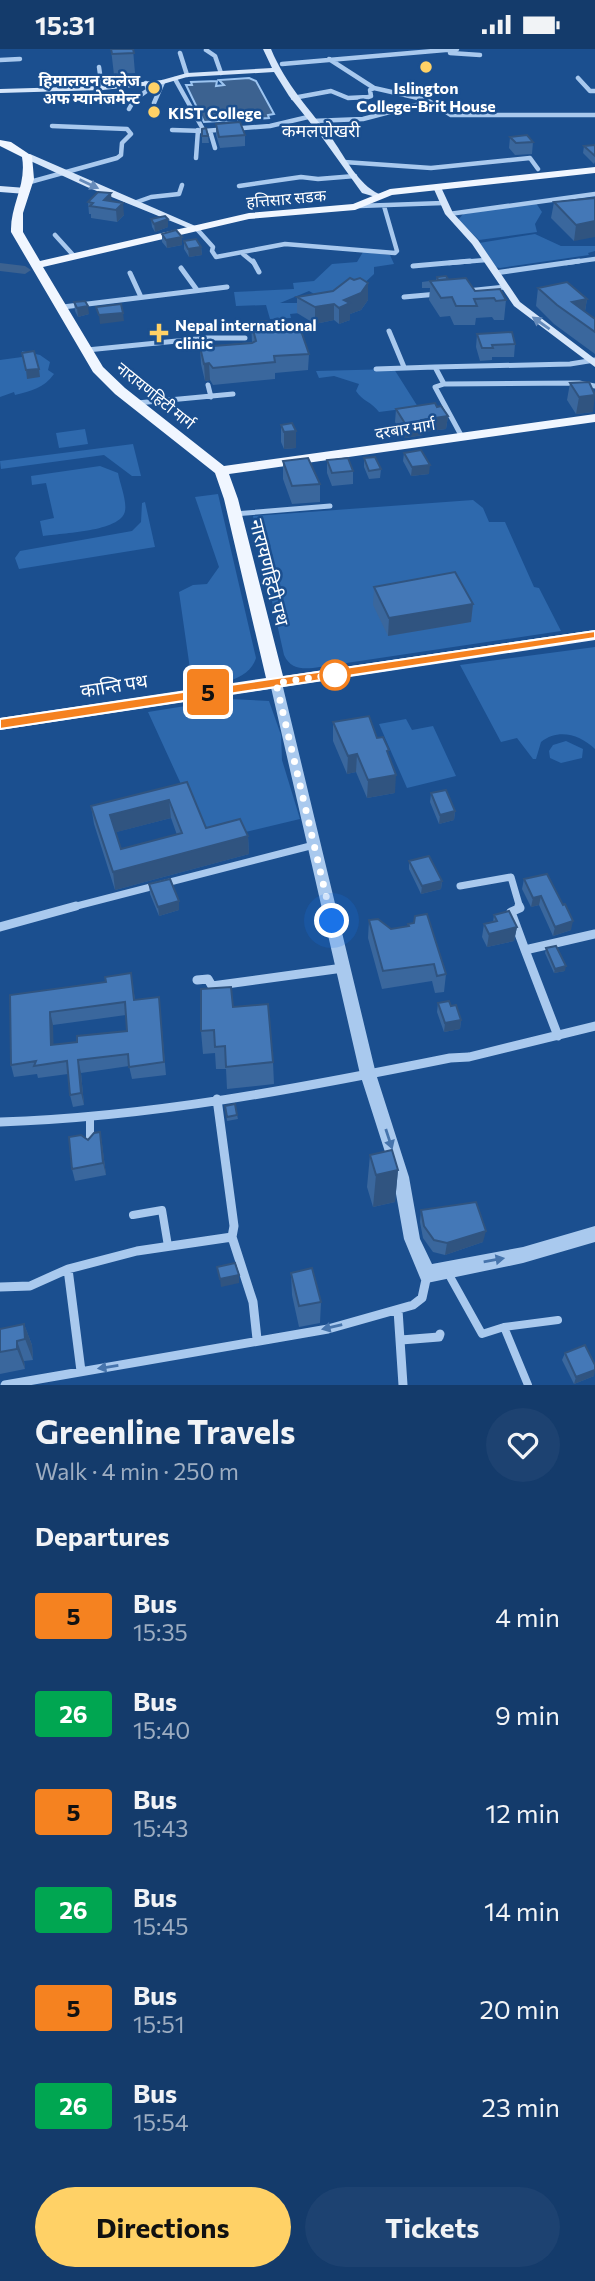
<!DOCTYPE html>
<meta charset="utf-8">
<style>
:root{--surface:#143b6b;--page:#1d4271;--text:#f1f3f6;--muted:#9dadc1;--accent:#ffd166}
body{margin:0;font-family:Commissioner,"Noto Sans Devanagari",sans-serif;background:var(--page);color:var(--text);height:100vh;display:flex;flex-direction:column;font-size:26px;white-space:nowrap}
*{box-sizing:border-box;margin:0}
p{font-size:23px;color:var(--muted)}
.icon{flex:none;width:38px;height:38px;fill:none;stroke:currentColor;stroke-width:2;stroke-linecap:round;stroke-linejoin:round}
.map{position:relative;height:1336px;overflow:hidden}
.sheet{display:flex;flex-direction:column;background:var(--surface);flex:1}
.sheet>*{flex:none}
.badge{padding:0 14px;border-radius:5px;font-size:24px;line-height:46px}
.you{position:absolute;width:35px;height:35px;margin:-18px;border:5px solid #fff;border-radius:50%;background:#1a73e8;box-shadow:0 0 0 10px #1a73e833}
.map>.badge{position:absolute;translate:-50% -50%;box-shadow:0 0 0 4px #fff}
h2{padding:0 35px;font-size:26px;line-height:63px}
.round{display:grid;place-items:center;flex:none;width:74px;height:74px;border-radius:37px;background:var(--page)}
.summary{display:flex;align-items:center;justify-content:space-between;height:119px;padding:0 35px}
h1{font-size:33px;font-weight:700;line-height:52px}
.cta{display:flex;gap:14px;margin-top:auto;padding:14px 35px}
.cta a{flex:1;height:80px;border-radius:42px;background:var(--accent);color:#111;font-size:28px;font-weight:700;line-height:80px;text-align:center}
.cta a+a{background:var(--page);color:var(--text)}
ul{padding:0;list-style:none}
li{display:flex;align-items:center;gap:21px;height:98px;padding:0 35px}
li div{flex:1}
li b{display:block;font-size:26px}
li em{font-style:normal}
li .badge{min-width:77px;font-weight:700;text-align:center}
.status{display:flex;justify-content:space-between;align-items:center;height:49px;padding:0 35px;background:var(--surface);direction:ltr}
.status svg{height:19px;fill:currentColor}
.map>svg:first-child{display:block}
.green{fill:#2e69ad}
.water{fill:#3c6290;stroke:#9cc4f0;stroke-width:2}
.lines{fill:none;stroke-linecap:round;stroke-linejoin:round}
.river{fill:#3c6290;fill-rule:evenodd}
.pedestrian{stroke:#a9c9ee;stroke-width:8}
.minor-far3{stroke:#a9c9ee;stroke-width:4.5}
.minor-far2{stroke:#a9c9ee;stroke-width:5}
.minor-far1{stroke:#a9c9ee;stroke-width:7}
.minor{stroke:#a9c9ee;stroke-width:9}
.tertiary{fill:#a9c9ee;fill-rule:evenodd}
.secondary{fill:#d6e6fa;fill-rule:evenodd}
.primary{fill:#f0f6ff;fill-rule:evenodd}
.wall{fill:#3a679d;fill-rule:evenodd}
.shaded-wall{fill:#305480}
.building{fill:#4478b7;stroke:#305480;stroke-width:2;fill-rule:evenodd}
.oneway{fill:#668bba}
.oneway2{fill:#4674ac}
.line{fill:#f58220;stroke:#fff;stroke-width:2}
.walk{stroke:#fff;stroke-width:7;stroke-dasharray:0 12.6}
.poi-dot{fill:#ffd166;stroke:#1b4f8f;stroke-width:2.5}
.stop-dot{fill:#fff;stroke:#f58220;stroke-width:3.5}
.labels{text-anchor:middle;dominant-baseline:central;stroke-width:5;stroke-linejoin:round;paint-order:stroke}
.far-poi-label{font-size:16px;font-weight:bold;fill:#fff;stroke:#1b4f8f;text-anchor:start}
.far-street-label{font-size:16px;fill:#fff;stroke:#1b4f8f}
.far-neighbourhood-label{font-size:18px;fill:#fff;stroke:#1b4f8f}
.street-label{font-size:19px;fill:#fff;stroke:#1b4f8f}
</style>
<div class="status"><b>15:31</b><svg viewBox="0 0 49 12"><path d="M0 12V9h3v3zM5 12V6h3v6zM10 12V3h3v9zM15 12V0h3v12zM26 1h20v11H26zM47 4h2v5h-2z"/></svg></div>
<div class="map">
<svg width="595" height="1336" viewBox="0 0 595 1336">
<rect width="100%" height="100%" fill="#1b4f8f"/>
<!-- green -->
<path class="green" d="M536,154L542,163L535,175L537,183L479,191L458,171L463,165Z
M535,185L561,197H595V202L588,204L589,206L500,219L495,218L479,194Z
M363,203L390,206L394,215L374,218V225L356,242L328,253L309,242L280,254H298L300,264L290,265L291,269L270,270L266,256L236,257L234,243L294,240L293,234L314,232L332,215L357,213Z
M22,302L40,306L50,313L48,321L54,325C44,339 31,342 15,346L14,343L0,348V311L22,308Z
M394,320L418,358L379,363C372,353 362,352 356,342L359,335L334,327L319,329L316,322Z
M85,380L88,395L59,399L56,384Z
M133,395L141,427H132L104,406L1,420L0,412Z
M100,417L118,424C120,435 127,452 125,462C121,483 61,484 43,487L40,472L54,469L46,434L32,436L31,427Z
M218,445L256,609C249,633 213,636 193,641L179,543L193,536L207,535L219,518L195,448Z
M473,451L483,459L489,473H505L534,538L539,539L561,582L313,619C300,620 290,619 284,606L253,467Z
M145,453L155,498L19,520L15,509L20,502L132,482L141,473L142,454Z
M595,598V700C580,686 559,679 541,693L536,710H533L517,689L501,693L460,616Z
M229,650L269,652L281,686L282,711L300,770L207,792L148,663Z
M406,670L412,681L433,677L456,727L407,739L379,675Z
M566,692L583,700L582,709L561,714L550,709L549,702L553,696Z"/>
<!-- water -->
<path class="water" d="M249,29L256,32L274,65L268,66L269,69L204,73L186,36H192L191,33L217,32L216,37L224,36L219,31Z"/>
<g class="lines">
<!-- river -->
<path class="river" d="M0,214L25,217L31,221L25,225L0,222Z"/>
<!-- pedestrian -->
<path class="pedestrian" d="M90,1067V1097
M133,1166L162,1161L168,1197
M448,1224L482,1285L504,1278L528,1336
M504,1278L558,1271"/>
<!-- minor-far3 -->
<path class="minor-far3" d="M206,1L215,7L221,24
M180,4L187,26
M450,4L480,6
M329,10L374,39L427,51L451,66H595
M0,11L20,10
M282,15L457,0
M99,18L102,39
M578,29L590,42H595
M175,30L204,82L270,77L308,68
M293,49L331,42L348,49L368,48L371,47L370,41L374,39
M154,54L163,33
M129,60L134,51L148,41L146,34
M312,72L363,70L428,53
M172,81L204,82
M210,82L215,99
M196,109L198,81
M344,113L431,119L530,109L538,120
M30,133L117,109L121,106L122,94L131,85L127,80L52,77
M239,137L301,128L318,130L355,127
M134,154L151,148L179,145L182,136
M359,157L443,154
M449,165L595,145
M196,179L213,198L212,202L216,208L285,195L395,204L397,202L384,157
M55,186L74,207
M243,205L254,214
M449,214L486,211
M566,214L595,210"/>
<!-- minor-far2 -->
<path class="minor-far2" d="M253,212L259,223
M413,217L470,212
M181,219L197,241
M130,224L141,248
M495,224L579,212
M467,242L505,238
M404,248L438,245
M63,258L227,238
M389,282L404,318
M87,301L207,289H245
M435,318L570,315L595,311
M376,320L435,318L444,335L435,338L462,388
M444,335L579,334L595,337
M208,336L211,348
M137,354L233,345
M234,465L330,457"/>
<!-- minor-far1 -->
<path class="minor-far1" d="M460,837L511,828L520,859
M69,859L314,796"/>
<!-- minor -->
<path class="minor" d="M519,857L520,859L511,863L525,901
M0,878L76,857
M197,931L208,930L212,937L343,919
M558,987L525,901L595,885
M217,1050L234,1177L232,1188L253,1253L257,1290
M0,1073C152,1068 301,1039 450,1009L469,1008L595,977
M68,1220L137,1202L232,1188
M0,1238L30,1237L68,1220L81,1322
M398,1261L403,1336
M401,1291L439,1288L440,1285
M5,1336L328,1280L413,1256L422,1249L427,1226"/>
<!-- tertiary -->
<path class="tertiary" d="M276,630L282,634L376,1025L409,1128L420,1190L432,1215L523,1198L595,1177V1193L523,1214L427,1234L421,1231L404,1190L393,1128L360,1025L270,634Z"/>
<!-- secondary -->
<path class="secondary" d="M263,0H271C286,36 310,61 333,91C346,110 358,135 379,145V149L362,144L321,87L289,47L274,23L187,28L163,35L102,41L0,44V40L102,37L162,31L187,24L272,19Z
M24,105H30L200,179L193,181L87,138L24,109Z
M434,136H440L453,164L478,191L520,253L595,310V318L514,257L472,195L445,165L433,138Z
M0,137L26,139L30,142L26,145L0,143Z"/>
<!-- primary -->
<path class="primary" d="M0,91L11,93L32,107L34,130L23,164V183L40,212L249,164L353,155L390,140L595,118V124L392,146L355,161L249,170L43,218L103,318L125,339L224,417L595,365V373L229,425L238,450L283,627L595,581V591L0,681V669L266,629L224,450L215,424L115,345L93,323L11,183C10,156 27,136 22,108L0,97Z"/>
</g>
<!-- wall -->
<path class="wall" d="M111,0H133L135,24L114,26Z
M216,75L245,86V97L220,99L216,86Z
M202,87H208L209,94H202Z
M510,88L533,93L532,105L515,106L509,99Z
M595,96V113L594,115L583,104L584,97Z
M595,149L574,192L551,169L554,153Z
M112,152L124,166L117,173L91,169V165H89L88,153Z
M151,170H168V178L155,183L152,178Z
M162,185L182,188V196L167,199L162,193Z
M184,192L201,198L202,206L189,208L184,200Z
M437,228L448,230L475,242L506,251L504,271H494L492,268L476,269L475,276H454L450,267L440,268L429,251L430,239H422V233L436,231Z
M368,234V251L361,261L350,265V271L339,275L334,271L315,275L297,264V248L333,242Z
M538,239L587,250L585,262L595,270V305L554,275L536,257Z
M74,253L89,265L78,268L75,262Z
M251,273L269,278L309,305L308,321L275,324V330L213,336L210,331L205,332L201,315L200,298L252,293Z
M477,285L515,295L514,308H492V311L480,312L476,298Z
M570,334L593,363L576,365L567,351Z
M437,358L448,367L446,380L423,383V386L405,389L395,373L396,360Z
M281,376L296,382V399L284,400L281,393Z
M404,404L429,425L411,427L403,412Z
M364,409L381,420L380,429L369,430L364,418Z
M327,411L353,422V435L332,437L327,424Z
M283,412L320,435V453L292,455L283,430Z
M374,538L473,555L471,573L388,587L373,556Z
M333,673L377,689L395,744L367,749L356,723L347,725L333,692Z
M187,733L206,779L248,787L249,805L115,841L94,775L91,757ZM171,769L177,786L121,800L116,783Z
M431,744L455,762L454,771L439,775L430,753Z
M409,812L442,832L441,840L421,845L409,820Z
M524,830L563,856L571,881L553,887L539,856L531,858L522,840Z
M149,835L179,852V861L159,867L150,845Z
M494,866L517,878L514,892L487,898L482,888L484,875L493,873Z
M369,871L391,880L408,878V875L446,925L444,943L435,944L432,932L382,940L368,889Z
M546,899L565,922L554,924L545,904Z
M133,938L135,951L159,948L166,1026L132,1030L129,1017L81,1024L84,1056L73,1058L70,1046L68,1025L38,1029L37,1025L14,1028L11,1016L10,946ZM126,966L127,982L77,993L53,996V976Z
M438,954L451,957L461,971L460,980L444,983L437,963Z
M233,958L273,1013L274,1035L227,1040L226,1020H216L215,1004L203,1005L201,982Z
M225,1057L237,1066L238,1070L227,1072Z
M100,1083L102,1095L106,1126L75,1132L72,1120L88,1091Z
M370,1106L398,1121L395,1153L373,1158L367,1138Z
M421,1161L483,1193L445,1206L433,1203L423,1189L420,1173Z
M291,1224L321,1253L320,1274L299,1278L292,1246Z
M24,1275L32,1296L33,1311L24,1312L25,1320L0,1325V1280Z
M565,1304L594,1327L574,1335L562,1311Z"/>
<!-- shaded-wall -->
<path class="shaded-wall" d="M111,144L112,155L104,151Z
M123,154L124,166L117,173L116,161Z
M168,170V178L155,183L154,175Z
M595,172V188L574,192L576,176Z
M182,188V196L167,199L166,191Z
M201,198L202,206L189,208L188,200Z
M368,234V251L361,261L350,265V271L339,275V259L344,251Z
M587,250L584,268L572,253Z
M334,255V271L315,275V258Z
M88,257L89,265L78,268L77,259Z
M123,264L124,272L100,275L99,266Z
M209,314L210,331L205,332L204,315Z
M39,320L40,328L27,330L26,321Z
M595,346L593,363L576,365L579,348Z
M448,367L446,380L423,383V386L405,389L406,376L422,371Z
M296,382V399L284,400V383Z
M430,416L429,425L411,427L412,418Z
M473,555L471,573L388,587L389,569Z
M357,705L356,723L347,725L348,707Z
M396,726L395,744L367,749L368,731Z
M169,751L171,769L113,784L110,766Z
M455,762L454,771L439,775L440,766Z
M248,787L249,805L115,841L113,823Z
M442,832L441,840L421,845L422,837Z
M541,847L539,856L531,858L533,849Z
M179,852V861L159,867L158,858Z
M573,872L571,881L553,887L555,878Z
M517,878L514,892L487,898L489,885Z
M566,917L565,922L554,924L555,920Z
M50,963L53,976L54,1009L51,996Z
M461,971L460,980L444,983L445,974Z
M78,1011L81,1024L84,1056L81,1044Z
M100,1083L102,1095L106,1126L103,1114Z
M398,1121L395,1153L373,1158L376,1126Z
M486,1182L483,1193L445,1206L447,1194Z
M239,1226V1234L221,1238L220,1230Z
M24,1275L32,1296L33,1311L25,1290Z
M17,1292L24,1312L25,1320L17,1300Z
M595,1321L594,1327L574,1335L576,1328Z"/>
<!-- building -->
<path class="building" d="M111,0H133L134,4L112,5Z
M240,73L245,86L219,88L216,75Z
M206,79L208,87H202V80Z
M527,86L533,93L516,94L510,88Z
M595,96V107L584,97Z
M98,143L111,144L104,151L123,154L116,161L90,157L93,154L88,153Z
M595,149V172L576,176L554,153Z
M165,167L168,170L154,175L151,170Z
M176,181L182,188L166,191L162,185Z
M196,190L201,198L188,200L184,192Z
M446,227L448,230L438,231L437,228Z
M350,229L354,231L360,229L368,234L361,244L344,251L350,254L339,259L334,255L315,258L297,248L333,242Z
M466,229L475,242L500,240L506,251L496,252L494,249L474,250L477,257H456L452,248L441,249L430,232Z
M567,233L587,250L572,253L595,270V283L557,256L538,239Z
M85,252L88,257L77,259L74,253Z
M121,255L123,264L99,266L96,258Z
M267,272L269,278L299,276L309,305L274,307L275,313L213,319L209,314L204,315L200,298L252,294L256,292L251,273Z
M512,283L515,295L492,296L493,299H482L477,285Z
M34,302L39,320L26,321L22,304Z
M589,333L595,346L579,348L570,334Z
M435,354L437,358L441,357L448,367L422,371L424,373L406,376L396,360Z
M292,374L296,382L284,383L281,376Z
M421,401L430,416L412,418L404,404Z
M375,408L381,420L369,422L364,409Z
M308,409L320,435L292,437L283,412Z
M348,409L353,422L332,424L327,411Z
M455,523L473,555L389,569L374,538Z
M369,667L377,689L383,688L389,701L387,702L396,726L368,731L357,705L348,707L333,673Z
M187,733L206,779L240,770L248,787L113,823L91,757ZM169,751L182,784L121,800L110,766Z
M446,741L455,762L440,766L431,744Z
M429,807L442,832L422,837L409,812Z
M547,825L563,856L565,855L573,872L555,878L541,847L533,849L524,830Z
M170,830L179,852L158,858L149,835Z
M509,862L517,878L489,885L484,875L497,872L494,866Z
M427,865L446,925L437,927L434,915L383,922L369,871L378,870L391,880L409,877L408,875L414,874L415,867Z
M556,897L566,917L555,920L546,899Z
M131,924L134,951L159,948L164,1013L129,1018L128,1005L78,1011L81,1044L70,1046L67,1012L34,1017L36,1012L11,1016L10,946L106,933L105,928ZM125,953L127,982L77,987V993L51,996L50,963Z
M231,938L233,958L268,955L273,1013L226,1018L225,997L215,998L214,981L201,982V940Z
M449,952L451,957L456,956L461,971L445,974L438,954Z
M235,1055L237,1066L227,1068L225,1057Z
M100,1083L103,1114L72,1120L69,1088L81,1086L88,1091L94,1084Z
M392,1101L398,1121L376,1126L370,1106Z
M476,1153L486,1182L447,1194L434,1191L424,1177L421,1161Z
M235,1214L239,1226L220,1230L217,1218Z
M312,1219L321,1253L299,1257L291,1224Z
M24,1275L25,1290L17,1292V1300L0,1303V1280Z
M585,1296L595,1316V1321L576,1328L565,1304Z"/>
<!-- one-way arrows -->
<defs><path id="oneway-solid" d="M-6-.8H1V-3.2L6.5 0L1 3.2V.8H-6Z" transform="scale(1.75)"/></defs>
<g class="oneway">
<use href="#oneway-solid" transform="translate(89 135) rotate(25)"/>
<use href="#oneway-solid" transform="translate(541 274) rotate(-145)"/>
</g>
<g class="oneway2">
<use href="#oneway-solid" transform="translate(389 1090) rotate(72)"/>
<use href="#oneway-solid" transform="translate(494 1211) rotate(-10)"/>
<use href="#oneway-solid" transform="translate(332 1278) rotate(167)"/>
<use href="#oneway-solid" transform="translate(108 1318) rotate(171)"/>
</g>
<!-- line -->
<path class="line" d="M595,582V589L0,680V670Z"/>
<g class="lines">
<!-- walk -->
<path class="walk" d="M332,872L276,634L344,624L335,626"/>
</g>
<!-- markers -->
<g class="poi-dot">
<circle cx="426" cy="18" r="7"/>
<circle cx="154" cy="39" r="7"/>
<circle cx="154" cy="63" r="7"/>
<path d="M155.5 273.5h7v7h7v7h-7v7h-7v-7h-7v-7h7z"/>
</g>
<circle class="stop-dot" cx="335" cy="626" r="14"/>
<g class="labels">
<!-- far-poi labels -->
<g class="far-poi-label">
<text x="140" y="30" text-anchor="end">हिमालयन कलेज<tspan x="140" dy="18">अफ म्यानेजमेन्ट</tspan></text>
<text x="426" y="38" text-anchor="middle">Islington<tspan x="426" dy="18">College-Brit House</tspan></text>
<text x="168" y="63">KIST College</text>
<text x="175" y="275">Nepal international<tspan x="175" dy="18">clinic</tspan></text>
</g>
<!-- far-street labels -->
<g class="far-street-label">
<text transform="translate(286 149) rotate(-5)">हत्तिसार सडक</text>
<text transform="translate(156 346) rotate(39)">नारायणहिटी मार्ग</text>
<text transform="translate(405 379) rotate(-9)">दरबार मार्ग</text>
</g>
<!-- far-neighbourhood labels -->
<g class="far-neighbourhood-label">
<text x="321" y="81">कमलपोखरी</text>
</g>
<!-- street labels -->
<g class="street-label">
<text transform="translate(270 523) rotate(76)">नारायणहिटी पथ</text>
<text transform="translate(114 636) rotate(-9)">कान्ति पथ</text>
</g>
</g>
</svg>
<div class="you" style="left:332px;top:872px"></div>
<b class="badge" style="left:208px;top:643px;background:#f58220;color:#111">5</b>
</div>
<section class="sheet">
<div class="summary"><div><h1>Greenline Travels</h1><p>Walk · 4 min · 250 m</p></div><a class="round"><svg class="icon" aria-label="heart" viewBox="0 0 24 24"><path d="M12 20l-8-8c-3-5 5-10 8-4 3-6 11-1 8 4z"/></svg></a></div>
<h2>Departures</h2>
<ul>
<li><span class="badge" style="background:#f58220;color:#111">5</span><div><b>Bus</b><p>15:35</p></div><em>4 min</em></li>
<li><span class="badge" style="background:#00a651;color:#fff">26</span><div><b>Bus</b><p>15:40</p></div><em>9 min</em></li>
<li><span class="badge" style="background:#f58220;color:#111">5</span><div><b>Bus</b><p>15:43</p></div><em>12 min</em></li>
<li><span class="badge" style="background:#00a651;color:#fff">26</span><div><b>Bus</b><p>15:45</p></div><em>14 min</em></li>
<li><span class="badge" style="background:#f58220;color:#111">5</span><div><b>Bus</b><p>15:51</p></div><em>20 min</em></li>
<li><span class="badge" style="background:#00a651;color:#fff">26</span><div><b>Bus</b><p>15:54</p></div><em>23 min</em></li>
</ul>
<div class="cta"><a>Directions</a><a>Tickets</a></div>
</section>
